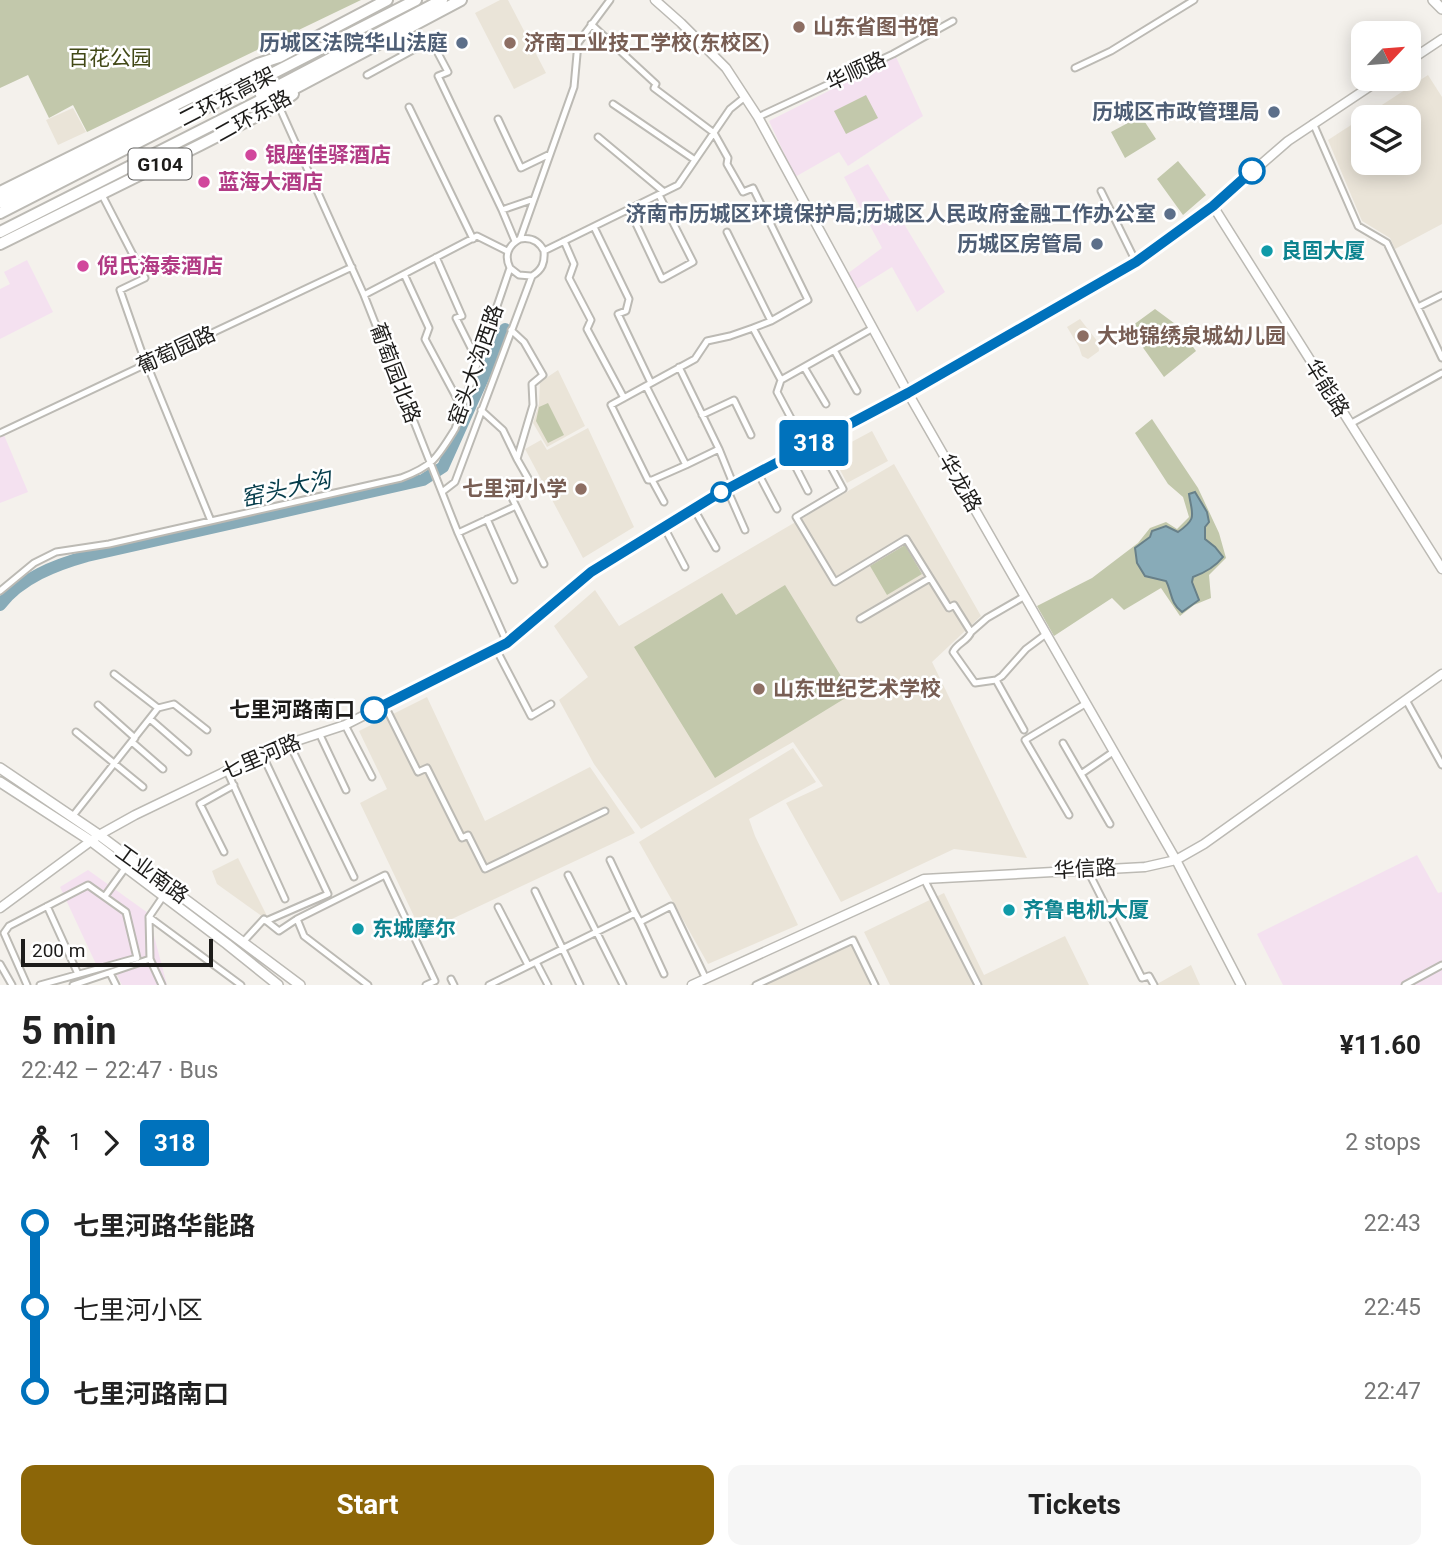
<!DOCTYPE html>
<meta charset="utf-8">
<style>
:root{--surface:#fff;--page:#f6f6f6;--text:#222;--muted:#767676;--accent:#8c6608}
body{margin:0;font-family:Roboto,"Noto Sans SC",sans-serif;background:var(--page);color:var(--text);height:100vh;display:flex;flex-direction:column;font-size:26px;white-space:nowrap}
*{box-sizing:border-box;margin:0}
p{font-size:23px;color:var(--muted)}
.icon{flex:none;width:38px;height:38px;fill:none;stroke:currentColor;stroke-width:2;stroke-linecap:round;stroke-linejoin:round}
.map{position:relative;height:985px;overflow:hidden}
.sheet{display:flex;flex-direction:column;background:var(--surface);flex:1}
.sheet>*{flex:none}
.badge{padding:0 14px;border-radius:5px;font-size:24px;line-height:46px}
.needle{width:46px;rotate:64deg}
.tools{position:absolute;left:1351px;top:21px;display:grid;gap:14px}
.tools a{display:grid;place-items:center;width:70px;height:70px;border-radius:14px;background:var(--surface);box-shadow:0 4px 18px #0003;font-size:35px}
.scale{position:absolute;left:21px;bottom:18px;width:192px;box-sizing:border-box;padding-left:7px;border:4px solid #1d1c1a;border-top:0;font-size:19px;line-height:24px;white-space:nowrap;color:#1d1c1a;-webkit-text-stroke:5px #fff;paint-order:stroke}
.map>.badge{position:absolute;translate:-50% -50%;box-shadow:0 0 0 4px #fff}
.legs{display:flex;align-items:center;gap:10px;height:77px;padding:0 21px;font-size:23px}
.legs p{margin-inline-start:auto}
.head{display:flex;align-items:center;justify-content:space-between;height:119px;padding:0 21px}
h1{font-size:38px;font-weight:700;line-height:52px}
.cta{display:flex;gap:14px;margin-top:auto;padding:14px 21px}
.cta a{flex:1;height:80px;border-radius:14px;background:var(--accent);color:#fff;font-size:28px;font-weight:700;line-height:80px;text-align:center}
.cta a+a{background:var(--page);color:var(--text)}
ul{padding:0 21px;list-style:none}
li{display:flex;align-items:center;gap:24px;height:84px;font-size:26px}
li i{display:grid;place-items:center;width:10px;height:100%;margin:0 9px;background:currentColor}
li i::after{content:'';width:18px;height:18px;margin:-9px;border:5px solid;border-radius:50%;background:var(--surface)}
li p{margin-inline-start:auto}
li:first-child i{background:linear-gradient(#0000 50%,currentColor 0)}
li:last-child i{background:linear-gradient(currentColor 50%,#0000 0)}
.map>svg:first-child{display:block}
.commercial{fill:#f4e1f0}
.built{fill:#eae4d8;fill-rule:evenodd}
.green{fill:#c2c8ab}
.water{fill:#88abb8;stroke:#688089;stroke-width:2}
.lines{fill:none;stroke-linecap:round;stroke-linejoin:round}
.river{stroke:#88abb8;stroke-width:12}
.street-casing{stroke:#bcbab4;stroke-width:9}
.secondary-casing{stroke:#bcbab4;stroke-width:11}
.primary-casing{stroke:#bcbab4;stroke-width:12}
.highway-casing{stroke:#bcbab4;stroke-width:14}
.street{stroke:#fff;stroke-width:5}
.secondary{stroke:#fff;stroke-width:8}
.primary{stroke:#fff;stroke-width:9}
.highway{stroke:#fff;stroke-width:10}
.line-1-casing{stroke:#fff;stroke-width:16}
.line-1{stroke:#0072bc;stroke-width:10}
.education-dot{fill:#8d6e63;stroke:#fff;stroke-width:2.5}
.service-dot{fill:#5c6f8a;stroke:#fff;stroke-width:2.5}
.hotel-dot{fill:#d1479c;stroke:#fff;stroke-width:2.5}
.stop-1-dot{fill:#fff;stroke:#0072bc;stroke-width:3.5}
.culture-dot{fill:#0f9aa8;stroke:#fff;stroke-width:2.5}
.labels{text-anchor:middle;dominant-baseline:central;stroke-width:5;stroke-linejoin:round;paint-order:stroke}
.shield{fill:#fff;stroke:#61605f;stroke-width:2}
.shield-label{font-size:19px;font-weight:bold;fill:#1d1c1a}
.education-label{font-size:21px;font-weight:bold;fill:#785e54;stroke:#fff;text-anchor:start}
.service-label{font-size:21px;font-weight:bold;fill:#4e5e75;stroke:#fff;text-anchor:end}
.park-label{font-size:21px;fill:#424917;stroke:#fff}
.street-label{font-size:21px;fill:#1d1c1a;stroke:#fff}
.hotel-label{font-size:21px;font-weight:bold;fill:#b23c85;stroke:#fff;text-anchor:start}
.culture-label{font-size:21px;font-weight:bold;fill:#0d838f;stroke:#fff;text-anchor:start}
.stop-label{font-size:21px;font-weight:bold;fill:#1d1c1a;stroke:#fff;text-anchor:end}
.water-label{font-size:23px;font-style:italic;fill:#063d4b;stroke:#fff}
</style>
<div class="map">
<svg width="1442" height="985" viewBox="0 0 1442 985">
<rect width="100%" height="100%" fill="#f4f1ec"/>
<!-- commercial -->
<path class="commercial" d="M896,57L923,116L848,166L839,152L795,177L769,121Z
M868,164L945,292L917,312L892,267L855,290L847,274L882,248L844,177Z
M27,260L53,312L0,339V289L10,284L4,272Z
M4,435L28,492L0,503V437Z
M1417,855L1438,893L1442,892V985H1283L1257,934Z
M88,870L148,913L167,985H122L116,973L102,977L60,887Z"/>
<!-- built -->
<path class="built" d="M500,0H508L546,73L514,89L475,13Z
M1428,75L1442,97V224L1395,249L1390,238L1362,221L1328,140ZM1363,117H1409V163H1363Z
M73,108L86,132L58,145L46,120Z
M1080,319L1098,342L1099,351L1088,359L1082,356L1079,347L1067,327Z
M558,370L585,426L547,447L533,423L539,404L540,382Z
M588,428L634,527L583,558L525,449L541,440L547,450Z
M872,431L888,461L847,483L831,453Z
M894,464L981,616L932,662L1027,858L954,849L841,902L786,803L823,786L793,742L641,829L594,764L559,700L588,677L554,626L595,590L619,626Z
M427,697L485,821L590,767L635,833L422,933L360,803L387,789L359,731Z
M793,748L816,782L749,819L755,836L798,925L708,964L639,842Z
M238,858L270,922L217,884L212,871Z
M944,893L984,975L1065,936L1089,985H890L864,932Z
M856,935L880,985H749Z
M1191,965L1200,985H1157V984Z"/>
<!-- green -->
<path class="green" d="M0,0H361L87,132L73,105L49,118L28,75L0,88Z
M866,95L878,118L846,134L834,111Z
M1141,116L1156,139L1125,158L1111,132Z
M1178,161L1206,195L1183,215L1157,179Z
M1155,309L1178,326L1196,351L1164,377L1129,328Z
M548,403L564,435L548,443L536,421L539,407Z
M1152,419L1198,488L1219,533L1226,558L1209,575L1211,598L1194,605L1180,616L1161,588L1124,610L1112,598L1054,636L1037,606L1092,578L1138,543L1150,528L1166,522L1177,529L1189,517L1183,497L1168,484L1135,433Z
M905,545L922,574L887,595L870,566Z
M785,585L852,694L715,778L634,647L722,593L736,615Z"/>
<!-- water -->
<path class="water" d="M1195,492L1207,512L1209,522L1205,527V539L1215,547L1223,557C1215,567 1204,573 1193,577L1192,582L1199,600L1182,612C1170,603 1172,592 1166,581L1145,576L1137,563L1135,548L1150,537L1152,531L1166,526L1178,532C1198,518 1192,515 1189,494Z"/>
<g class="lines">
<!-- river -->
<path class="river" d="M0,605C21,578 55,565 87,556L423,480L443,467L505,329"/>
<defs>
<path id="street" d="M591,24L656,84L654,88L714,133L728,158L727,164L743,192L753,188L808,300L771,321L753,328
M1075,68L1111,51L1194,0
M367,75L431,40L448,72L438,76L502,210L534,199
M278,104L364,295L458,533L507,643
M613,104L695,160
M409,107L473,239
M758,117L893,54L953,21
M498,119L521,168L550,154
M1313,123L1358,226L1387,243L1442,358
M598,137L664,192
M1101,191L1136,262
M101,193L145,278L120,290L141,350L211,521
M629,209L662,279L693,262L659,195
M502,210L515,241
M594,227L629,299L626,311L618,314L651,383
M727,232L771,321
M520,239C531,237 539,241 544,251
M564,241L574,264L569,278L591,320L587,329L624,398
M544,251L678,185L730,109L745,97
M436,257L462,316L456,318L471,348L485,342
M510,268L519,275L531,276
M404,274L429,328L425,339L462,408
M364,295L477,236L507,251
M1418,307L1442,295
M834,350L857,391
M679,367L719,449L734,486
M804,367L826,404
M781,380L777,392L793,422
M646,386L686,465L719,449
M481,410L503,430L517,459
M702,415L734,400L751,435
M1350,424L1442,373
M0,433L352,267
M817,441L843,489L796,517L835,582L906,539L949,608L954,605L971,632C968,641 957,643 953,652L975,683L996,680L1002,676L1026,649L1046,634
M790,456L808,491
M758,473L777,509
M652,480H648L611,405L695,359L707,341L730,336L753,328L781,380L873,328
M727,489L745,530
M442,492L455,482L532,276C542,270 545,263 544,251
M664,502L652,480L686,465
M516,506L544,564
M694,509L716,548
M487,519L514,580
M664,527L685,567
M458,533L516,506L511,496L520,491L529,480L517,459L533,405L532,384L543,375L524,342L511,330
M0,591L34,563L56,552L109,544L401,478C433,466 437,458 455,429L510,268C504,256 508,245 520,239L574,87L578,43L610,0
M860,619L930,578
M971,632L987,618L1025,596
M496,649L531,716L551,704
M114,674L158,708
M996,680L1024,730
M1406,700L1442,765
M98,705L135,738L132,742L163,769
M385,706L418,772L427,768L462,838L468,835L485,869L605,811
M150,719L188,752
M345,725L372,777
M76,732L143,787
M319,733L346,790
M289,743L354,877
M1063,743L1081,774
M262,754L328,894L266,921
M227,771L285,899
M1069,815L1025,740L1085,704
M72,817L158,708L174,704L207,730
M1110,824L1081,774L1113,752
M224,852L200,804L234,785
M610,860L635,913
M1087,869L1142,978L1149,976L1154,985
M568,875L623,985
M924,879L978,985
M535,891L580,985
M105,896L126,867
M47,906L78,974
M498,907L528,965
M149,917L241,985
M640,922L664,974
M243,942L264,919L279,931L297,919
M536,962L548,985
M0,964L12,985
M110,973L116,985
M451,979L454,985
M27,985L4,933L9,926L88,885L126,912L137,958L40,985
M73,985L150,959
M162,985L150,959L149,917L164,895
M368,985L304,936L297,919L385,875L435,981L426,985
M489,985L635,913L640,922L671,906L706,979
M756,985L853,940L875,985
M1405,985L1442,965"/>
<path id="secondary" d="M655,0L681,23L726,68L758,117L908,393L1176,860L1241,985
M1409,61L1442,39
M1213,206L1442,569
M0,908L99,835L135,815L272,749L345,725L507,643L591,572L716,495L908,393L1136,262L1213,206L1288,141L1381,79
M692,985L924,879L1145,867L1176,860L1204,844L1442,674"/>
<path id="primary" d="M1433,0L1442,9
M0,768L99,835L300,985
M0,782L91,841L227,944L278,985"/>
<path id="highway" d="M261,95L442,0
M0,192L258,64L279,57L387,0
M0,202L175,113
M0,213L416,0
M0,232L267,97L282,95L461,0
M0,244L200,145L278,105L293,94"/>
</defs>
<!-- street casing -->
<use href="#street" class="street-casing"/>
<!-- secondary casing -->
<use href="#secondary" class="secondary-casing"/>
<!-- primary casing -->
<use href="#primary" class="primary-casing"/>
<!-- highway casing -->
<use href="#highway" class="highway-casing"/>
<!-- street -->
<use href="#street" class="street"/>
<!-- secondary -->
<use href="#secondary" class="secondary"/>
<!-- primary -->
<use href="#primary" class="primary"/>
<!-- highway -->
<use href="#highway" class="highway"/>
</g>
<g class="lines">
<defs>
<path id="line-1" d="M374,710L507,643L591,572L716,495L908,393L1136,262L1213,206L1252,171"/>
</defs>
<!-- line-1 casing -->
<use href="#line-1" class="line-1-casing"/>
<!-- line-1 -->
<use href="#line-1" class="line-1"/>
</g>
<!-- markers -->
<g class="education-dot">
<circle cx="799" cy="27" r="7"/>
<circle cx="510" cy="43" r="7"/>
<circle cx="1083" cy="336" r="7"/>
<circle cx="581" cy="489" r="7"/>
<circle cx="759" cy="689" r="7"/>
</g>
<g class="service-dot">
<circle cx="462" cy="43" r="7"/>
<circle cx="1274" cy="112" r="7"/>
<circle cx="1170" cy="214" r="7"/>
<circle cx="1097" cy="244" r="7"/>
</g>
<g class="hotel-dot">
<circle cx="251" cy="155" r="7"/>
<circle cx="204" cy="182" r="7"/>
<circle cx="83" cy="266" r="7"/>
</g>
<g class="stop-1-dot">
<circle cx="1252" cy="171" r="12"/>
<circle cx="721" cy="492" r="9"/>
<circle cx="374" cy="710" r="12"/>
</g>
<g class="culture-dot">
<circle cx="1267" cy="251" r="7"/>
<circle cx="1009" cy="910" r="7"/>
<circle cx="358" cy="929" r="7"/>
</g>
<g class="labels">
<!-- shield labels -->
<rect class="shield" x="128.5" y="148.5" width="63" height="31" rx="5"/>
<g class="shield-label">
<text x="160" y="164">G104</text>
</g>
<!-- education labels -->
<g class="education-label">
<text x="813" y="27">山东省图书馆</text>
<text x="524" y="43">济南工业技工学校(东校区)</text>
<text x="1097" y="336">大地锦绣泉城幼儿园</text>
<text x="567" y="489" text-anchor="end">七里河小学</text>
<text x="773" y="689">山东世纪艺术学校</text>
</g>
<!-- service labels -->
<g class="service-label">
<text x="448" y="43">历城区法院华山法庭</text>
<text x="1260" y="112">历城区市政管理局</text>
<text x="1156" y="214">济南市历城区环境保护局;历城区人民政府金融工作办公室</text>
<text x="1083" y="244">历城区房管局</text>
</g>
<!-- park labels -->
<g class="park-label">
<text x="110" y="58">百花公园</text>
</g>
<!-- street labels -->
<g class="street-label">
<text transform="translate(856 71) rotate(-25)">华顺路</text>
<text transform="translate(227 97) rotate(-27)">二环东高架</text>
<text transform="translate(253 116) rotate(-29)">二环东路</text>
<text transform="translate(176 350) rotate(-25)">葡萄园路</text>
<text transform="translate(476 365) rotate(-71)">窑头大沟西路</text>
<text transform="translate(395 373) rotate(69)">葡萄园北路</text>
<text transform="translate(1327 388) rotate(58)">华能路</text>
<text transform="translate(960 483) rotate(60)">华龙路</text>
<text transform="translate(261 757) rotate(-23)">七里河路</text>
<text transform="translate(1085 869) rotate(-3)">华信路</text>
<text transform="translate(152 874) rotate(36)">工业南路</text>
</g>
<!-- hotel labels -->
<g class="hotel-label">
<text x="265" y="155">银座佳驿酒店</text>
<text x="218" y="182">蓝海大酒店</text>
<text x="97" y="266">倪氏海泰酒店</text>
</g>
<!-- culture labels -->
<g class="culture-label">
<text x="1281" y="251">良固大厦</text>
<text x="1023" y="910">齐鲁电机大厦</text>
<text x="372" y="929">东城摩尔</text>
</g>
<!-- stop labels -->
<g class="stop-label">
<text x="355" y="710">七里河路南口</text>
</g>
<!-- water labels -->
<g class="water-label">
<text transform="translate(286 489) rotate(-13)">窑头大沟</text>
</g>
</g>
</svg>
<div class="tools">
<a><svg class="needle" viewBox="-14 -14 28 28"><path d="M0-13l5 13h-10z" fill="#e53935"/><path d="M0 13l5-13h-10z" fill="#767676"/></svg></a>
<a><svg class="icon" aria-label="layers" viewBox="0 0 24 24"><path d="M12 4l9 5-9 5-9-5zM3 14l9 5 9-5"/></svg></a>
</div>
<div class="scale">200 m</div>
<b class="badge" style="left:814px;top:443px;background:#0072bc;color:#fff">318</b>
</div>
<section class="sheet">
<div class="head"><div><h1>5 min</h1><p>22:42 – 22:47 · Bus</p></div><b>¥11.60</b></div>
<div class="legs"><svg class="icon" aria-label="walk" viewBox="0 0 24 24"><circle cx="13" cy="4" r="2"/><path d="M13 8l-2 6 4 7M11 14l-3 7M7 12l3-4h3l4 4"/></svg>1<svg class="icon" aria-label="forward" viewBox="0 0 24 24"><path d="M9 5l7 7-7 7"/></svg><b class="badge" style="background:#0072bc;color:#fff">318</b><p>2 stops</p></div>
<ul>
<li><i style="color:#0072bc"></i><b>七里河路华能路</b><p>22:43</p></li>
<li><i style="color:#0072bc"></i><span>七里河小区</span><p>22:45</p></li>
<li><i style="color:#0072bc"></i><b>七里河路南口</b><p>22:47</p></li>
</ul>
<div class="cta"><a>Start</a><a>Tickets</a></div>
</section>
